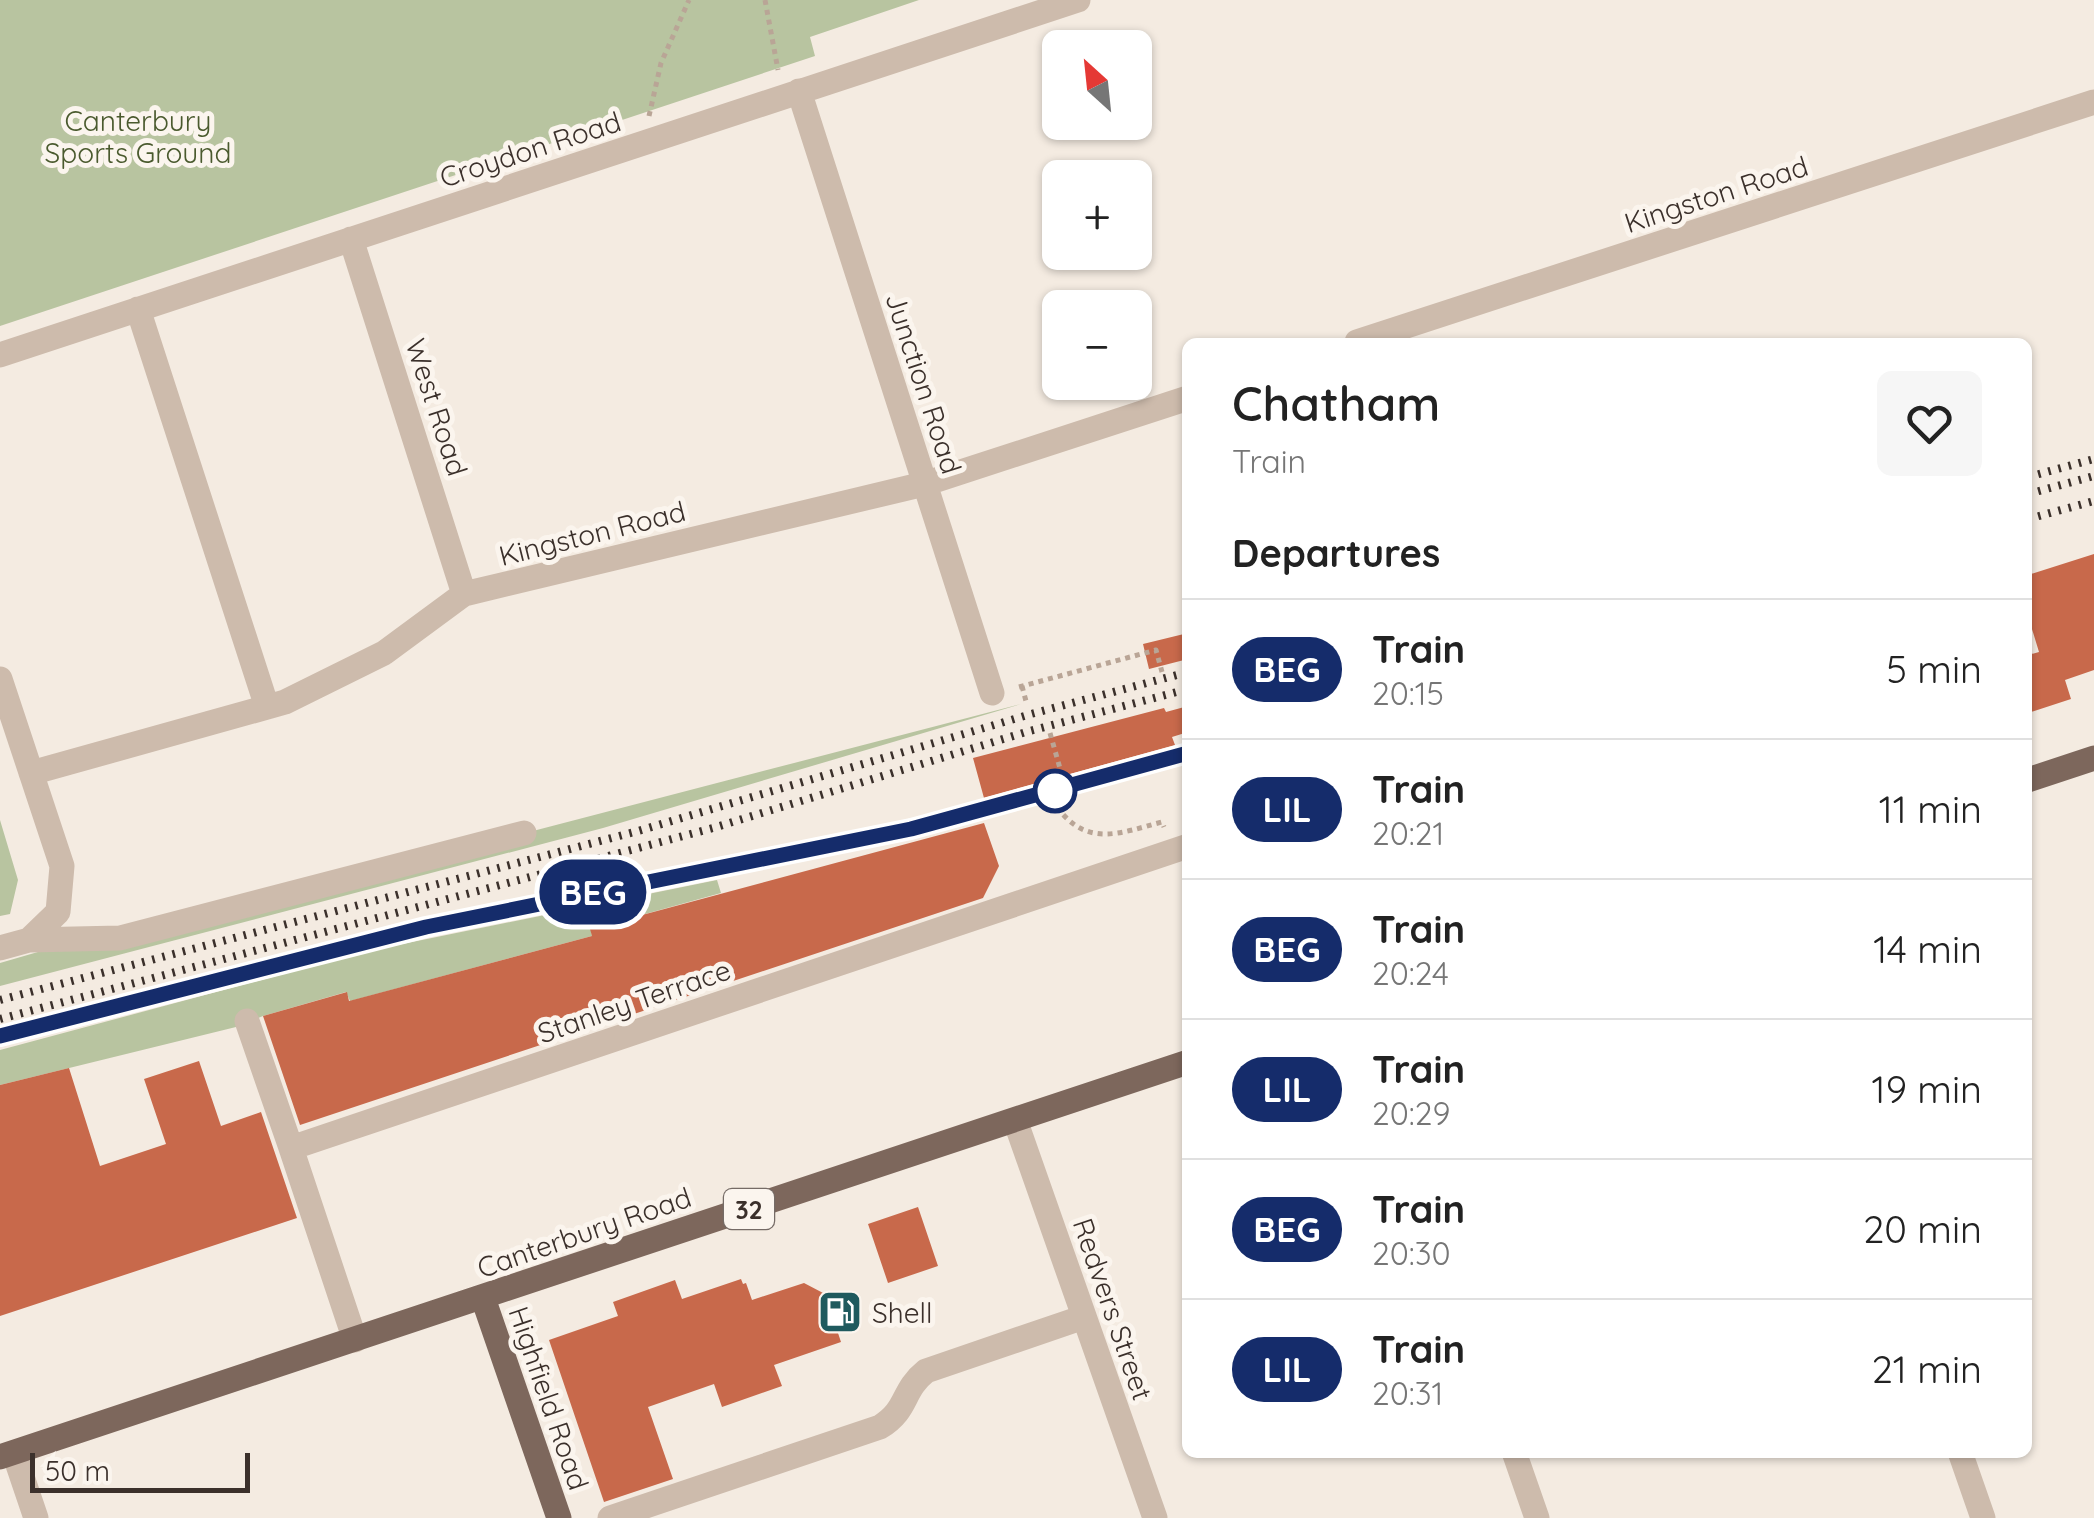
<!DOCTYPE html>
<meta charset="utf-8">
<style>
:root{--surface:#fff;--page:#f6f6f6;--text:#222;--muted:#767676;--line:#e0e0e0}
body{margin:0;font-family:Quicksand,sans-serif;background:var(--page);color:var(--text);height:100vh;display:flex;flex-direction:column;font-size:38px;white-space:nowrap}
*{box-sizing:border-box;margin:0}
p{font-size:32px;color:var(--muted)}
.icon{flex:none;width:55px;height:55px;fill:none;stroke:currentColor;stroke-width:2;stroke-linecap:round;stroke-linejoin:round}
.map{position:relative;flex:1;overflow:hidden}
.drawer{position:absolute;left:1182px;top:338px;width:850px;height:1120px;display:flex;flex-direction:column;background:var(--surface);border-radius:15px;box-shadow:0 2px 8px #0004}
.drawer>*{flex:none}
.badge{padding:0 20px;border-radius:32px;font-size:35px;line-height:65px}
.needle{width:65px;rotate:333deg}
.buttons{position:absolute;left:1042px;top:30px;display:grid;gap:20px}
.buttons a{display:grid;place-items:center;width:110px;height:110px;border-radius:15px;background:var(--surface);box-shadow:0 2px 8px #0004;font-size:50px}
.scale{position:absolute;left:30px;bottom:25px;width:220px;box-sizing:border-box;padding-left:10px;border:5px solid #3b302b;border-top:0;font-size:28px;line-height:35px;white-space:nowrap;color:#3b302b;-webkit-text-stroke:8px #fbf5ee;paint-order:stroke}
.map>.badge{position:absolute;translate:-50% -50%;box-shadow:0 0 0 5px #fff}
h2{padding:0 50px;font-size:38px;line-height:90px}
.round{display:grid;place-items:center;flex:none;width:105px;height:105px;border-radius:15px;background:var(--page)}
.headline{display:flex;align-items:center;justify-content:space-between;height:170px;padding:0 50px}
h1{font-size:48px;font-weight:600;line-height:75px}
ul{padding:0;list-style:none}
li{display:flex;align-items:center;gap:30px;height:140px;padding:0 50px;border-top:2px solid var(--line)}
li div{flex:1}
li b{display:block;font-size:38px}
li em{font-style:normal}
li .badge{min-width:110px;font-weight:700;text-align:center}
.map>svg:first-child{display:block}
.green{fill:#b8c4a0}
.building{fill:#c8694b}
.lines{fill:none;stroke-linecap:round;stroke-linejoin:round}
.path{stroke:#b9a596;stroke-width:5;stroke-dasharray:5 5;stroke-linecap:butt}
.minor{stroke:#cdbbac;stroke-width:25}
.major{stroke:#7d675c;stroke-width:25}
.rail{stroke:#3b302b;stroke-width:8;stroke-dasharray:2.5 8;stroke-linecap:butt}
.line-casing{stroke:#fff;stroke-width:22}
.line{stroke:#152c6b;stroke-width:15}
.stop-dot{fill:#fff;stroke:#152c6b;stroke-width:5}
.labels{text-anchor:middle;dominant-baseline:central;stroke-width:10;stroke-linejoin:round;paint-order:stroke}
.shield{fill:#fbf5ee;stroke:#756b66;stroke-width:2.5}
.shield-label{font-size:25px;font-weight:bold;fill:#3b302b}
.park-label{font-size:28px;fill:#4a5a2e;stroke:#fbf5ee}
.street-label{font-size:28px;fill:#3b302b;stroke:#fbf5ee}
.poi-label{font-size:28px;fill:#3b302b;stroke:#fbf5ee;text-anchor:start}
</style>
<div class="map">
<svg width="2094" height="1518" viewBox="0 0 2094 1518">
<rect width="100%" height="100%" fill="#f4ebe1"/>
<!-- green -->
<path class="green" d="M0,0H919L810,37L815,56L0,326Z
M1021,704L603,828L0,986V963L117,929L121,938Z
M0,820L18,880L10,914L0,916Z
M717,880L721,893L591,929L592,936L350,1001L346,992L263,1016L236,1027L0,1085V1050L373,950Z"/>
<!-- building -->
<path class="building" d="M2094,554V670L2065,680L2071,699L2028,713V655L2039,652L2028,616V575Z
M1188,633V659L1149,669L1143,644Z
M1188,706V732L1172,737L1175,745L984,798L973,758L1164,708L1166,712Z
M984,823L999,866L983,898L300,1125L263,1016L347,992L349,1001L592,936L590,929Z
M199,1061L221,1126L261,1112L297,1218L0,1316V1085L69,1068L100,1166L166,1144L144,1079Z
M918,1207L938,1266L888,1283L868,1224Z
M741,1279L743,1284L746,1283L752,1300L804,1283L825,1294L841,1342L774,1365L782,1386L722,1407L714,1384L648,1407L673,1479L604,1502L549,1340L618,1316L613,1302L675,1280L682,1299Z"/>
<g class="lines">
<!-- path -->
<path class="path" d="M765,0L778,70
M649,116L661,63L689,0
M1022,686L1027,705
M1019,687L1156,650L1162,672
M1050,733L1063,779
M1057,807C1087,848 1120,833 1162,822L1164,827"/>
<!-- minor -->
<path class="minor" d="M799,91L992,693
M351,239L464,594
M138,309L267,707
M1357,342L2094,102
M0,355L1078,0
M0,679L62,866L58,912L29,940L0,948
M31,773L285,702L384,653L464,594L924,484L1188,398
M29,940L120,938L524,833
M247,1021L291,1148
M1015,1120L1155,1518
M355,1340L291,1148L1188,846
M1514,1452L1537,1518
M1960,1452L1983,1518
M14,1453L36,1518
M610,1518L880,1427C909,1409 901,1391 926,1371L1084,1317"/>
<!-- major -->
<path class="major" d="M2028,780L2094,758
M483,1298L559,1518
M0,1457L1188,1062"/>
<!-- rail -->
<path class="rail" d="M2028,477L2094,459
M2028,494L2094,476
M2028,519L2094,501
M0,1000L638,831L1031,714L1188,672
M0,1019L713,828L1026,732L1188,689
M0,1036L398,933L509,908L911,829L1188,753"/>
</g>
<g class="lines">
<defs>
<path id="line" d="M0,1036L426,927L911,829L1188,753"/>
</defs>
<!-- line casing -->
<use href="#line" class="line-casing"/>
<!-- line -->
<use href="#line" class="line"/>
</g>
<!-- icons -->
<defs>
<symbol id="fuel-square" viewBox="-11 -11 22 22"><rect x="-9" y="-9" width="18" height="18" rx="4" fill="#1f5a5e" stroke="#fbf5ee"/><path d="M-5.5-6h7V0h2V4h1.3V-2.5L3-4.5l.8-.8L6-3V5H2.5V1h-1V6h-7ZM-4.2-4.7v3.2H.2V-4.7Z" fill="#fff"/></symbol>
</defs>
<g fill-rule="evenodd">
<use href="#fuel-square" x="815" y="1287" width="50" height="50"/>
</g>
<!-- markers -->
<circle class="stop-dot" cx="1055" cy="791" r="20"/>
<g class="labels">
<!-- shield labels -->
<rect class="shield" x="724" y="1189" width="50" height="40" rx="8"/>
<g class="shield-label">
<text x="749" y="1209">32</text>
</g>
<!-- park labels -->
<g class="park-label">
<text x="138" y="120">Canterbury<tspan x="138" dy="32">Sports Ground</tspan></text>
</g>
<!-- street labels -->
<g class="street-label">
<text transform="translate(530 149) rotate(-18)">Croydon Road</text>
<text transform="translate(1716 194) rotate(-18)">Kingston Road</text>
<text transform="translate(924 383) rotate(72)">Junction Road</text>
<text transform="translate(437 407) rotate(72)">West Road</text>
<text transform="translate(592 533) rotate(-14)">Kingston Road</text>
<text transform="translate(634 1001) rotate(-19)">Stanley Terrace</text>
<text transform="translate(584 1232) rotate(-19)">Canterbury Road</text>
<text transform="translate(1113 1309) rotate(71)">Redvers Street</text>
<text transform="translate(549 1398) rotate(71)">Highfield Road</text>
</g>
<!-- poi labels -->
<g class="poi-label">
<text x="872" y="1312">Shell</text>
</g>
</g>
</svg>
<div class="buttons">
<a><svg class="needle" viewBox="-14 -14 28 28"><path d="M0-13l5 13h-10z" fill="#e53935"/><path d="M0 13l5-13h-10z" fill="#767676"/></svg></a>
<a>+</a>
<a>−</a>
</div>
<div class="scale">50 m</div>
<b class="badge" style="left:593px;top:892px;background:#152c6b;color:#fff">BEG</b>
<section class="drawer">
<div class="headline"><div><h1>Chatham</h1><p>Train</p></div><a class="round"><svg class="icon" aria-label="heart" viewBox="0 0 24 24"><path d="M12 20l-8-8c-3-5 5-10 8-4 3-6 11-1 8 4z"/></svg></a></div>
<h2>Departures</h2>
<ul>
<li><span class="badge" style="background:#152c6b;color:#fff">BEG</span><div><b>Train</b><p>20:15</p></div><em>5 min</em></li>
<li><span class="badge" style="background:#152c6b;color:#fff">LIL</span><div><b>Train</b><p>20:21</p></div><em>11 min</em></li>
<li><span class="badge" style="background:#152c6b;color:#fff">BEG</span><div><b>Train</b><p>20:24</p></div><em>14 min</em></li>
<li><span class="badge" style="background:#152c6b;color:#fff">LIL</span><div><b>Train</b><p>20:29</p></div><em>19 min</em></li>
<li><span class="badge" style="background:#152c6b;color:#fff">BEG</span><div><b>Train</b><p>20:30</p></div><em>20 min</em></li>
<li><span class="badge" style="background:#152c6b;color:#fff">LIL</span><div><b>Train</b><p>20:31</p></div><em>21 min</em></li>
</ul>
</section>
</div>
